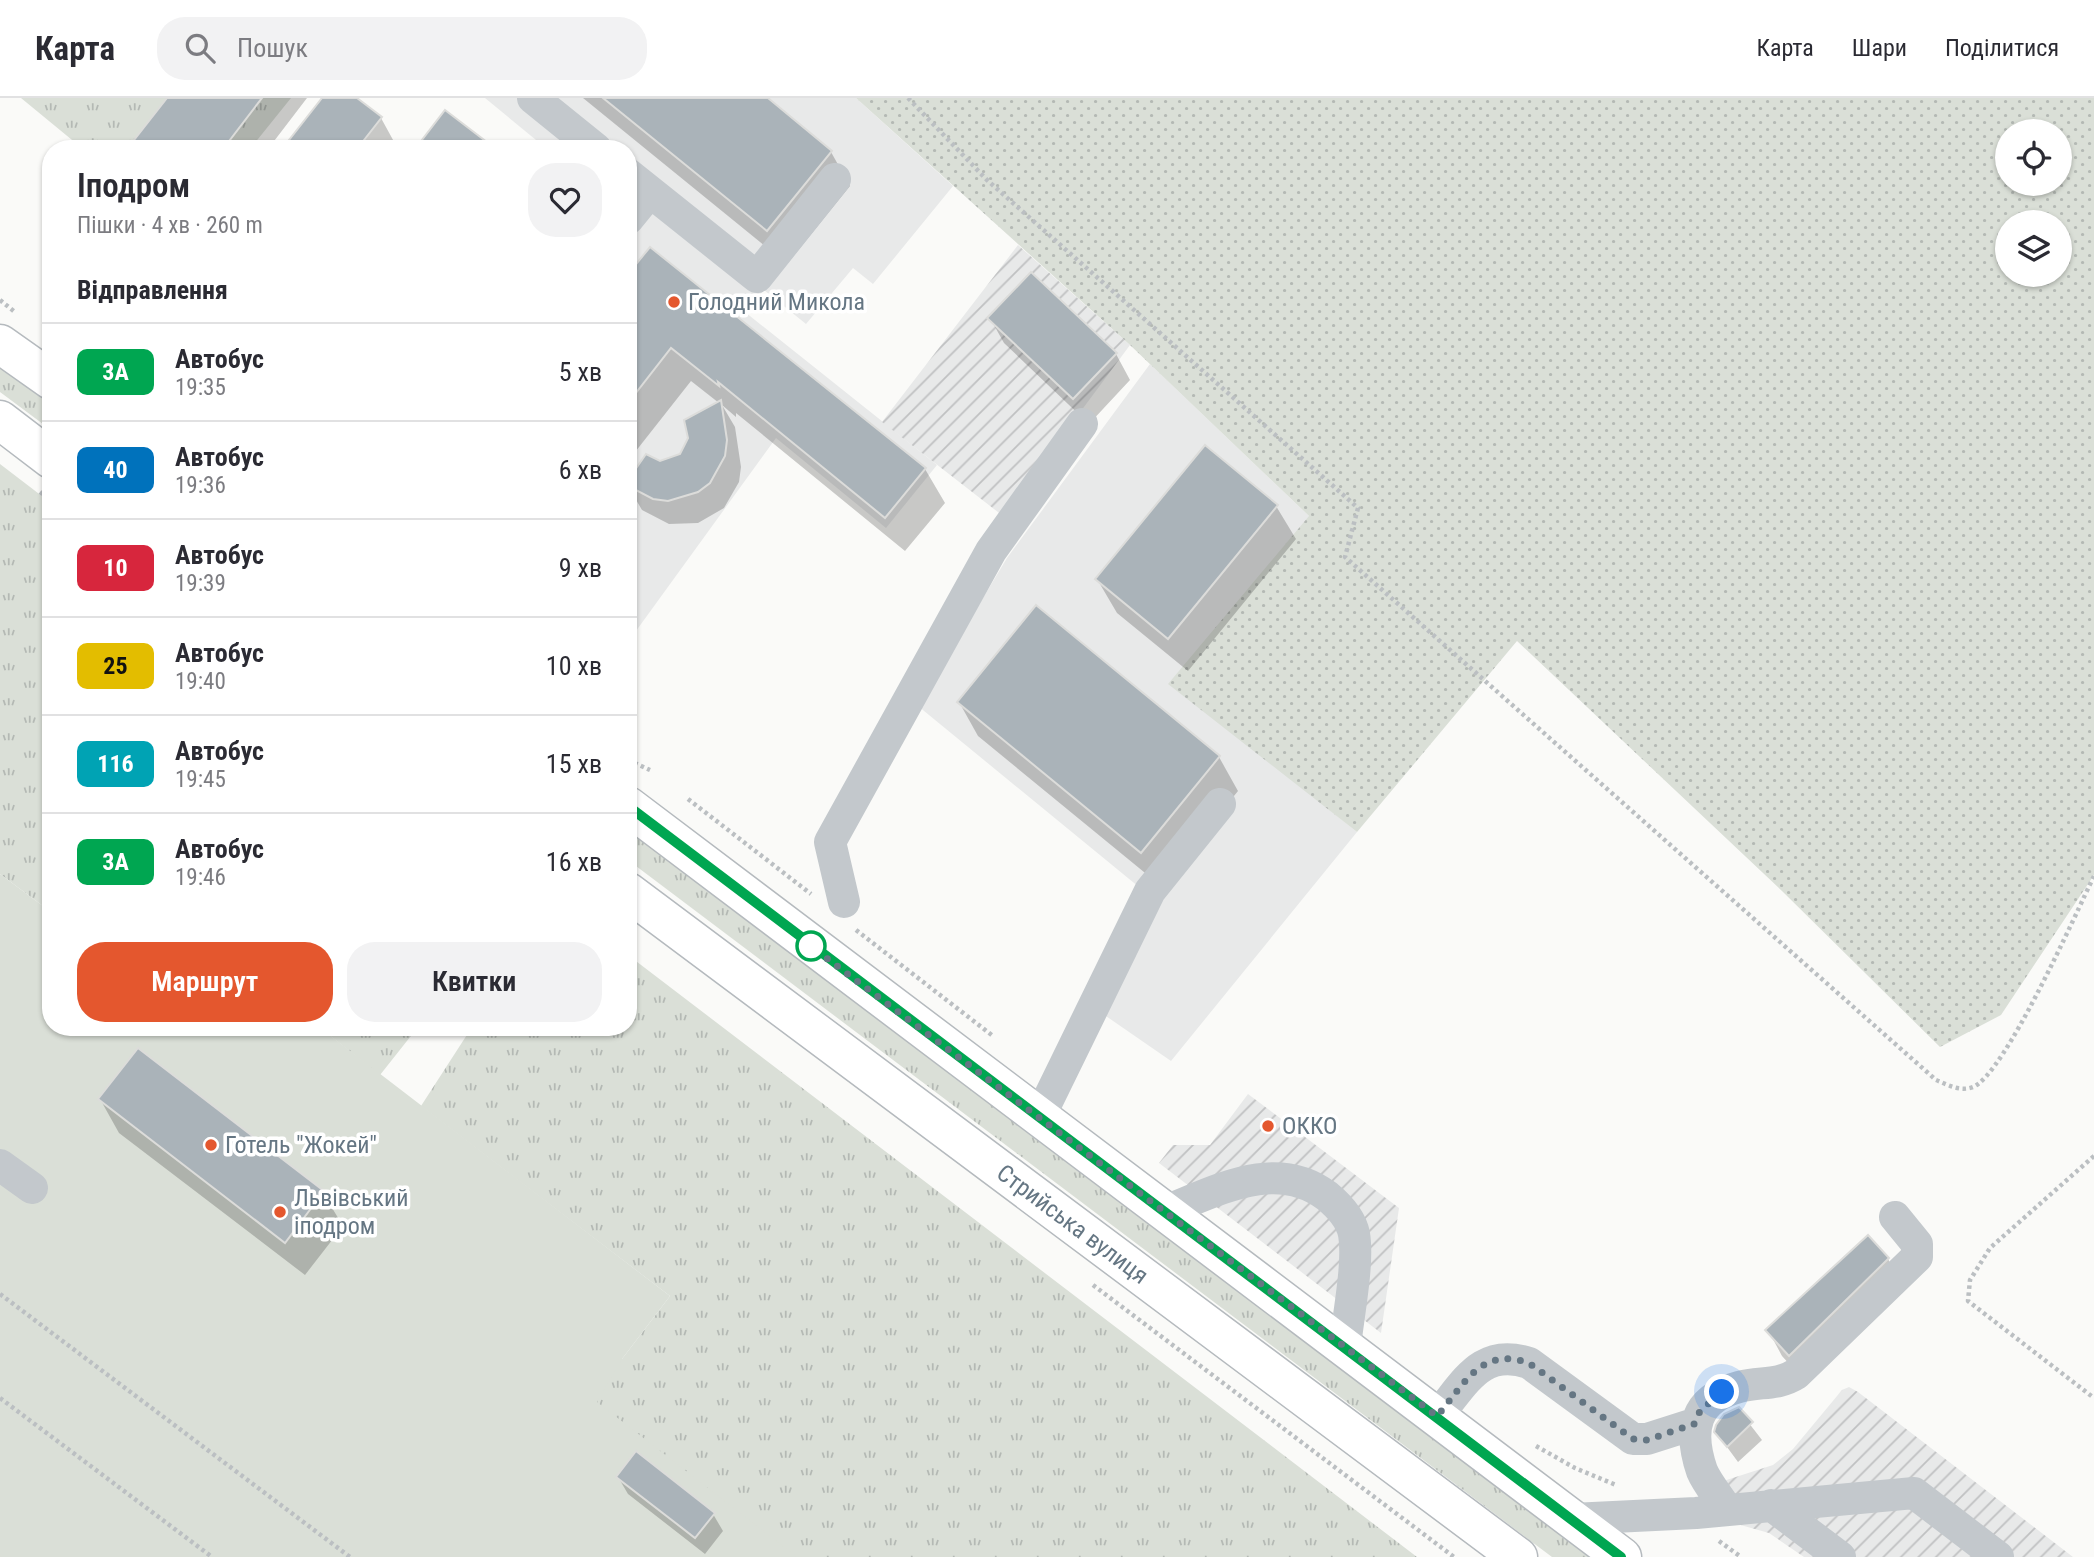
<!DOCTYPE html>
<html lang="uk">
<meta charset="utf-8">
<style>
:root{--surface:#fff;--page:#f2f2f3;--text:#2b2b33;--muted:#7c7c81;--line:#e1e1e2;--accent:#e4572e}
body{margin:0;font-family:"Roboto Condensed",sans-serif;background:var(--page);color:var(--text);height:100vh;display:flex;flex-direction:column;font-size:26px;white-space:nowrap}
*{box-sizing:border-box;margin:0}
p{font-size:23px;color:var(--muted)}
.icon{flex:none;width:38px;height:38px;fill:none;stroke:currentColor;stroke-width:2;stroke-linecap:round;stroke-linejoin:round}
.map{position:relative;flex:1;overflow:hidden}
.side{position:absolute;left:42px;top:42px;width:595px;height:896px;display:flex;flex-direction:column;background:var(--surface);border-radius:28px;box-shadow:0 2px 5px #0004}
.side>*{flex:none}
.badge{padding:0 14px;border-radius:10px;font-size:24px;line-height:46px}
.fabs{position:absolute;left:1995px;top:21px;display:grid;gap:14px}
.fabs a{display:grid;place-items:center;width:77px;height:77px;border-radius:50%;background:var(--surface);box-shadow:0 2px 5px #0004;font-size:35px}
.you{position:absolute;width:35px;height:35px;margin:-18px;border:5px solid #fff;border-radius:50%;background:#1a73e8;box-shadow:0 0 0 10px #1a73e833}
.map>.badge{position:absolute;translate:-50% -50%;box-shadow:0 0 0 4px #fff}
h2{padding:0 35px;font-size:26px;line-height:63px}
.round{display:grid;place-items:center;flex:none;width:74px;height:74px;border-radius:28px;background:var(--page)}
.head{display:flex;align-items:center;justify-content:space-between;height:119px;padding:0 35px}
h1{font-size:33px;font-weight:600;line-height:52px}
.primary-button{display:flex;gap:14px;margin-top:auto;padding:14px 35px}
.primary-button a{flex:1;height:80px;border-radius:28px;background:var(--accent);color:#fff;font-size:28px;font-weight:600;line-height:80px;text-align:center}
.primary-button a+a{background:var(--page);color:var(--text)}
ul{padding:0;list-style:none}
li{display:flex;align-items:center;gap:21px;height:98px;padding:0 35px;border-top:2px solid var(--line)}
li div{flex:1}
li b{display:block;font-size:26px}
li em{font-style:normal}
li .badge{min-width:77px;font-weight:700;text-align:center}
header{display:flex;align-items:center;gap:42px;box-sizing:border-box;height:98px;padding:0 35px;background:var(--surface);border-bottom:2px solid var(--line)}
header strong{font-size:33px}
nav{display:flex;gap:38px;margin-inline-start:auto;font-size:24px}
.search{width:490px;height:63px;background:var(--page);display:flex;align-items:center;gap:18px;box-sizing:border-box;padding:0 24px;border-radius:28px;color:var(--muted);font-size:26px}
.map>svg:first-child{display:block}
.built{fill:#e8e9e9}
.industrial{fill:url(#industrial-furrows)}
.grass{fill:url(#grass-tufts)}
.park{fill:url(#park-dots);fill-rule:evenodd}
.pitch{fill:#dadfd7}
.shadow{fill:#0003}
.building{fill:#aab3b9;stroke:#dcdcda;stroke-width:2}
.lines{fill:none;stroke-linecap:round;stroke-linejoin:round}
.major-casing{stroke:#b5babe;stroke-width:41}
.path{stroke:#bbbfc2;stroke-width:4.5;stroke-dasharray:3.5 3.5;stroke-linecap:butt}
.minor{stroke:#c3c8cc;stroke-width:32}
.major{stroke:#fff;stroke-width:38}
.line-casing{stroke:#fff;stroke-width:16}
.line{stroke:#00a651;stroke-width:10}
.walk{stroke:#657683;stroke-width:7;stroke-dasharray:0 12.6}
.poi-dot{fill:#e4572e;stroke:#fff;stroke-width:2.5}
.stop-dot{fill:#fff;stroke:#00a651;stroke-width:3.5}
.labels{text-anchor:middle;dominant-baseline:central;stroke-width:7;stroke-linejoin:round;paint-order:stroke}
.poi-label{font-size:24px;fill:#657683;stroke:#fff;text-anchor:start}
.street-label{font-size:24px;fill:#657683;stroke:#fff}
</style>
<header>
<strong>Карта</strong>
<div class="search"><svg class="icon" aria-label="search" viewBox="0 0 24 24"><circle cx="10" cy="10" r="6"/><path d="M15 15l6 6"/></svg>Пошук</div>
<nav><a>Карта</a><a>Шари</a><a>Поділитися</a></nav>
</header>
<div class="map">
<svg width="2094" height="1459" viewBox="0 0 2094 1459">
<defs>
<pattern id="industrial-furrows" width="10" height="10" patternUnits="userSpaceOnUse" patternTransform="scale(1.75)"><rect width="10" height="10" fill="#e8e9e9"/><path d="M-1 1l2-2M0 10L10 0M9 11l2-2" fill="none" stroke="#c0c1c2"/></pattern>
<pattern id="grass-tufts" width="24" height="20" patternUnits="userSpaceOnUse" patternTransform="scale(1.75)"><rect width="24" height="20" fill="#dadfd7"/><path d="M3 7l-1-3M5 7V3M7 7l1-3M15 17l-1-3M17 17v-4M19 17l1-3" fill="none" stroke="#b4b9b4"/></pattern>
<pattern id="park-dots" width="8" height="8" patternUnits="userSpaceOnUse" patternTransform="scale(1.75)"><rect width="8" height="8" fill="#dadfd7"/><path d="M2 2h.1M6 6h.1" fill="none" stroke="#b4b9b4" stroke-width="1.8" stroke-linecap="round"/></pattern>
</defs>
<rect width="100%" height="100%" fill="#fafaf8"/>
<!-- built -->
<path class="built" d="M485,0H856L953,88L873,186L853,170L806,226L764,192L745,214L937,367L886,430L776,340L628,544V145L641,129L628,118V51H547Z
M1150,266L1309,418L1270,664L1357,734L1171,963L1103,916L1156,803L918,608L1007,460Z"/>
<!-- industrial -->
<path class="industrial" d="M1018,147L1130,247L1003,418L882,324Z
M1248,996L1399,1110L1381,1235L1159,1065L1173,1047H1210Z
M1849,1289L1858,1294L2073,1459H1804L1769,1435L1737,1426L1711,1387L1773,1367L1793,1351L1842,1292Z"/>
<!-- grass -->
<path class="grass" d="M21,0H291L250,51H83Z
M0,268L51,305V332L0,294Z
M0,366L51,405V814L0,776Z
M639,738L1590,1459H1552L628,762V739Z
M628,857L1417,1459H489L357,1119L622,1261L670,1198L421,1008L472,929H628Z
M319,929H418L380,977Z"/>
<!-- park -->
<path class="park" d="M856,0H2094V777L2001,917L1940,949L1782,793L1517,543L1357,734L1168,586L1309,418L1130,247ZM2007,33H2060V86H2007ZM2007,124H2060V177H2007Z"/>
<!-- pitch -->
<path class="pitch" d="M0,776L51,814V929H319L670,1198L622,1261L597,1304L797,1459H0Z"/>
<!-- shadow -->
<path class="shadow" d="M169,0H307L268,51H129Z
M324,0H354L381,20L398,51H285Z
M583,0H765L831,54L850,88L787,166Z
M1031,176L1116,256L1130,282L1089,326L1004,245L990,220Z
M628,179L925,371L945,405L905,453L736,315V319L722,307L735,329L741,369L739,384L724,410L698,425L669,426L642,412L628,388L660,365L682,358L719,305L691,283L628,363Z
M1276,408L1296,441L1188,573L1117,515L1097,481Z
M959,604L1219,659L1238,693L1161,788L978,638Z
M138,952L323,1095L343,1128L305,1177L119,1035L100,1001Z
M1868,1140L1888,1161L1902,1187L1804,1282L1782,1258L1768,1232Z
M1738,1311L1762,1342L1738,1364L1716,1334Z
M618,1379L713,1416L723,1433L705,1456L628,1396Z"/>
<!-- building -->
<path class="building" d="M167,0H262L223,51H127Z
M322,0H357L382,19L357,51H282Z
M603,0H768L832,53L767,133Z
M445,12L496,51H415Z
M650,149L926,370L885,420L718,284L719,288L671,250L628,305V176Z
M1031,174L1117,255L1073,301L987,220Z
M721,302L727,342L725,358L710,385L698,394L668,403L653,401L628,388V382L646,356L660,363L680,356L688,340L684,322Z
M1205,347L1278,407L1168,541L1095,481Z
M1036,507L1220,658L1141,755L957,604Z
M138,950L324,1093L285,1145L98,1001Z
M1868,1137L1889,1160L1789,1258L1765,1232Z
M1739,1309L1753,1324L1727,1349L1714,1334L1716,1327L1724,1316Z
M636,1353L715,1415L695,1440L616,1379Z"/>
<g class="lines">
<defs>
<g id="major">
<path d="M0,246L51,282"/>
<path d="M0,322L51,361"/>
<path d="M628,708L1622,1459"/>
<path id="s1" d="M628,794L1518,1459"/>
</g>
</defs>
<!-- major casing -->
<use href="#major" class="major-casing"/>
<!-- path -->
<path class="path" d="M908,0L987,82L1358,410L1345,459L1936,982C1948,987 1960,994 1973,989C2005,976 2076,815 2094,778
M0,202L16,215
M40,394L51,402
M628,662L650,672
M688,701L811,796
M856,832L993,938
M2094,1058L1990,1150L1970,1182L1968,1203L2094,1300
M1093,1187L1454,1459
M0,1196L350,1459
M0,1300L212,1459
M1536,1348L1575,1370L1616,1387
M1719,1443L1741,1459"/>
<!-- minor -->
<path class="minor" d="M533,0L596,51
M628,76L757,179L835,81
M628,121L650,94
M844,804L830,744L991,453L1082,326
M1040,1018L1150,793L1220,706
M0,1067L32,1090
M1165,1113C1217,1093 1276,1059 1327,1098C1339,1108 1351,1121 1354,1136C1359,1165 1348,1218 1345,1249
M1437,1318C1465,1286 1480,1249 1529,1265L1633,1341H1647L1694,1326
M1771,1407L1840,1459
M1725,1409C1718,1398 1707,1385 1702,1373C1688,1332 1694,1301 1739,1289C1760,1283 1777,1288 1796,1276L1917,1159V1146L1895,1119
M1572,1421L1696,1415L1914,1395L1998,1459"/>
<!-- major -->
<use href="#major" class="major"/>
</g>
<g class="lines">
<defs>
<path id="line" d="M628,708L1621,1459"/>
</defs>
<!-- line casing -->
<use href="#line" class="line-casing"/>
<!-- line -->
<use href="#line" class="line"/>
<!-- walk -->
<path class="walk" d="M811,848L809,847L1437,1318C1465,1286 1480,1248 1529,1265L1633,1341L1647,1342L1694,1326L1700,1313L1722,1294"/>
</g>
<!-- markers -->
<g class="poi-dot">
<circle cx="674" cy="204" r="7"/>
<circle cx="1268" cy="1028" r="7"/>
<circle cx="211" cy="1047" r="7"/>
<circle cx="280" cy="1114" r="7"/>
</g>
<circle class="stop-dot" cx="811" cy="848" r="14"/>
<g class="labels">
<!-- poi labels -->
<g class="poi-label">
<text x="688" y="204">Голодний Микола</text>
<text x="1282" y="1028">ОККО</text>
<text x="225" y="1047">Готель "Жокей"</text>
<text x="294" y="1100">Львівський<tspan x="294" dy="28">іподром</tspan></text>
</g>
<!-- street labels -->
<g class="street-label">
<text stroke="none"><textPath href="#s1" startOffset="555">Стрийська вулиця</textPath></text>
</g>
</g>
</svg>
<div class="fabs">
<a><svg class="icon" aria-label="locate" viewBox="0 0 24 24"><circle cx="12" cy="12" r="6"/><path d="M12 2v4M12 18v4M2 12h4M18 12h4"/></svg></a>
<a><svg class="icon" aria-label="layers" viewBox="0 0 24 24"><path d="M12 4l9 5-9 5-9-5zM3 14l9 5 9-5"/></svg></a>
</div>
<div class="you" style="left:1722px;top:1294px"></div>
<section class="side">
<div class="head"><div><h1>Іподром</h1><p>Пішки · 4 хв · 260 m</p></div><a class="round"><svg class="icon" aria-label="heart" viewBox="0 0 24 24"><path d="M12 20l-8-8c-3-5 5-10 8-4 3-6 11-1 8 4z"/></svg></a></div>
<h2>Відправлення</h2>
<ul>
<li><span class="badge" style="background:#00a651;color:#fff">3А</span><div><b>Автобус</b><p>19:35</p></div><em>5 хв</em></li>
<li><span class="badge" style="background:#0072bc;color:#fff">40</span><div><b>Автобус</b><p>19:36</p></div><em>6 хв</em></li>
<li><span class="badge" style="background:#d7263d;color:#fff">10</span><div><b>Автобус</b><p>19:39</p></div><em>9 хв</em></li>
<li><span class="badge" style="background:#e3bd00;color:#111">25</span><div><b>Автобус</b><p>19:40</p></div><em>10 хв</em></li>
<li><span class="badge" style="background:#00a3b4;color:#fff">116</span><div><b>Автобус</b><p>19:45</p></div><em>15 хв</em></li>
<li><span class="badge" style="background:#00a651;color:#fff">3А</span><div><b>Автобус</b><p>19:46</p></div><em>16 хв</em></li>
</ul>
<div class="primary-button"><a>Маршрут</a><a>Квитки</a></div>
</section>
</div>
